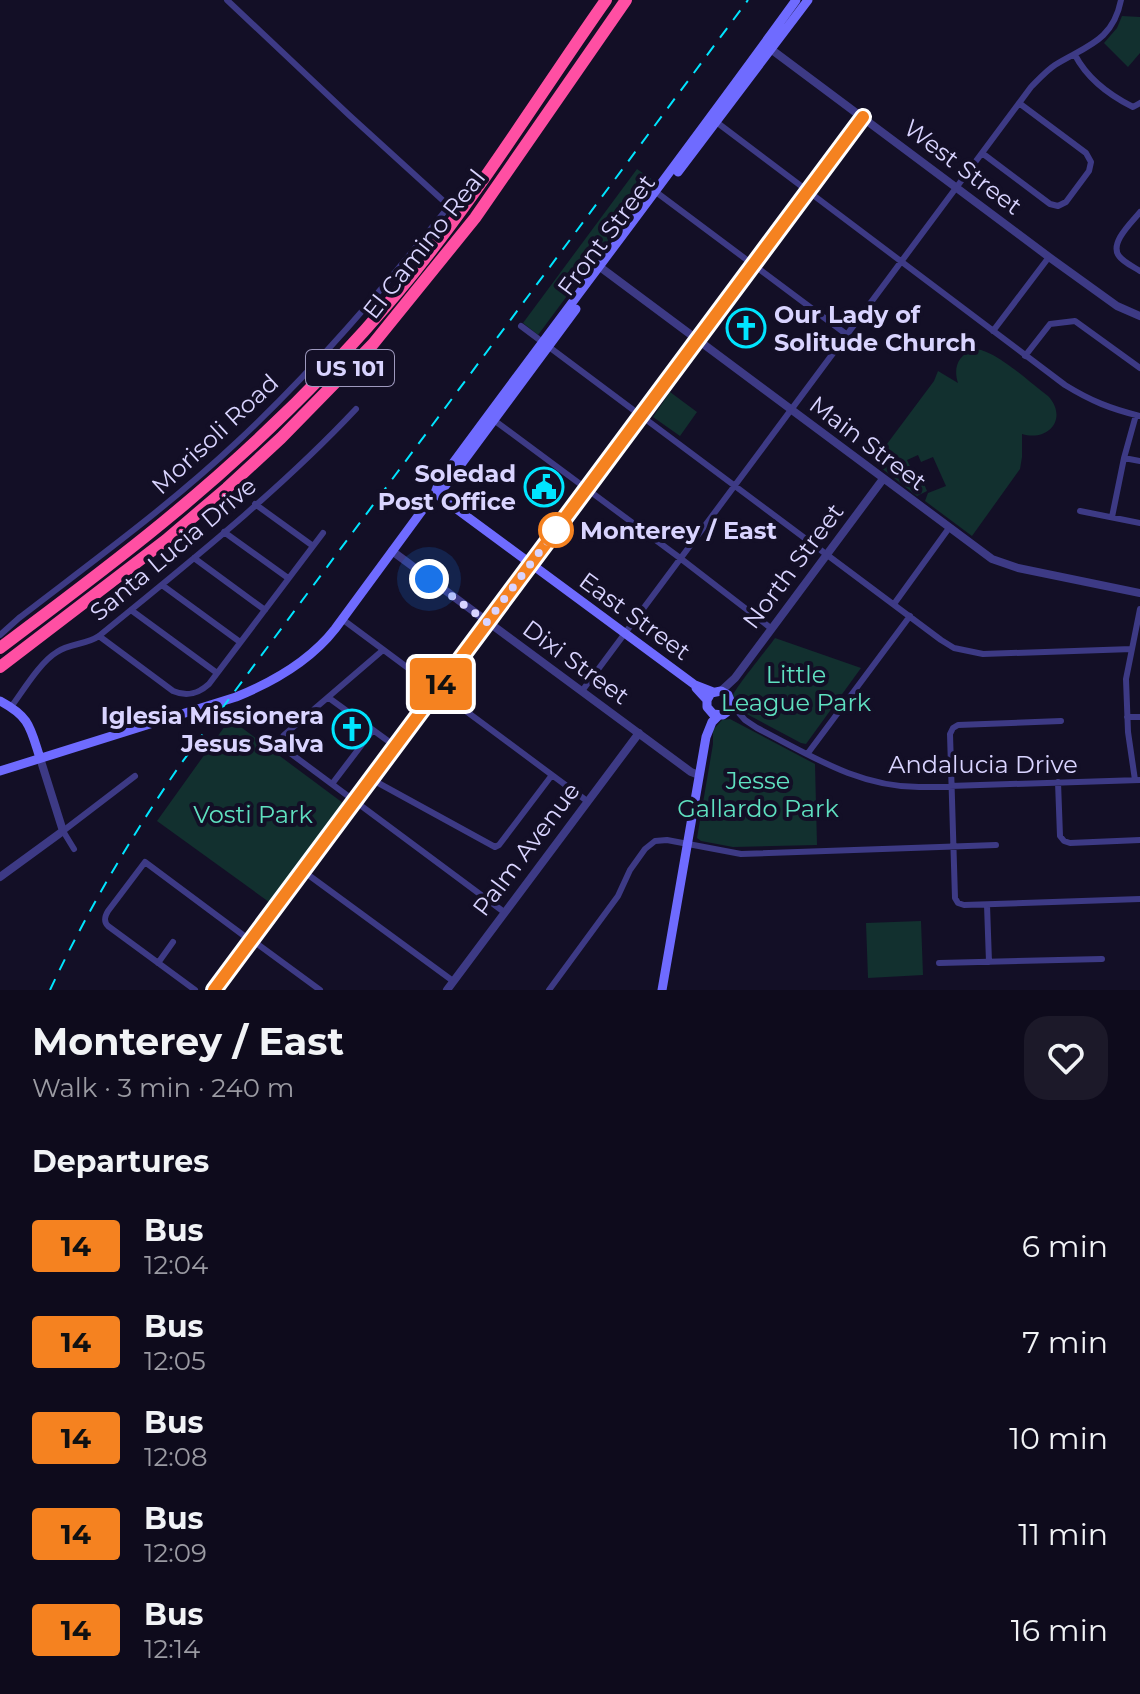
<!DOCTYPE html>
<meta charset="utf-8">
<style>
:root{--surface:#0e0b1c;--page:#1c1929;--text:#f1f3f6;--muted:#9b9ba3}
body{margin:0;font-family:Montserrat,sans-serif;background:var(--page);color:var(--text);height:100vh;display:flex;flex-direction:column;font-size:30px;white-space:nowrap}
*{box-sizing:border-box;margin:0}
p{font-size:26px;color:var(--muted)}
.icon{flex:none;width:44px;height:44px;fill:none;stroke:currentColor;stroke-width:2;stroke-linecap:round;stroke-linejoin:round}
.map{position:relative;height:990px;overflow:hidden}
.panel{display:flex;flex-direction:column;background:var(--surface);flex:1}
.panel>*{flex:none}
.badge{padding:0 16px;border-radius:6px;font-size:28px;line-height:52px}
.you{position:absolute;width:40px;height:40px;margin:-20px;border:6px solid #fff;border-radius:50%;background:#1a73e8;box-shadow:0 0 0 12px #1a73e833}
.map>.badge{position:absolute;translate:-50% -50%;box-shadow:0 0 0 4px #fff}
h2{padding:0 32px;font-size:30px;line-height:72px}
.round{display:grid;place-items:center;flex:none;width:84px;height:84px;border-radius:24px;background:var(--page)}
.summary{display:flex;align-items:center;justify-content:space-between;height:136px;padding:0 32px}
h1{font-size:38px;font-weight:700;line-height:60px}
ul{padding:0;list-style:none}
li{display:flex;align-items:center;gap:24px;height:96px;padding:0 32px}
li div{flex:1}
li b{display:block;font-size:30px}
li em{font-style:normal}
li .badge{min-width:88px;font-weight:700;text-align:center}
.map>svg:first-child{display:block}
.green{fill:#12302f}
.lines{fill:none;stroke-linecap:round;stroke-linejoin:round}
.minor{stroke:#3d3a85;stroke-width:6}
.tertiary{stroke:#3d3a85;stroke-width:8}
.secondary{stroke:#6f6bff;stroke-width:9}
.motorway{stroke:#ff4fa3;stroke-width:12}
.rail{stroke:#00e5ff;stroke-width:2;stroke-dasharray:12 10;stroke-linecap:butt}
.line-casing{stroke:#fff;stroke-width:18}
.line{stroke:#f58220;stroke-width:12}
.walk{stroke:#d9d4ff;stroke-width:8;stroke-dasharray:0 14.4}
.stop-dot{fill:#fff;stroke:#f58220;stroke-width:4}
.labels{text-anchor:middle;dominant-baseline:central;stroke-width:8;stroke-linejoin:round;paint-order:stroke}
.shield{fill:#130f26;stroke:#9e99be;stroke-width:2}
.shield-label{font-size:22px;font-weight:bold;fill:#d9d4ff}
.street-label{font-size:24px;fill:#d9d4ff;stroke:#130f26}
.poi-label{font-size:24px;font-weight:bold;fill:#d9d4ff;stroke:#130f26;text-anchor:end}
.stop-label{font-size:24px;font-weight:bold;fill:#d9d4ff;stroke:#130f26;text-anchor:start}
.park-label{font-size:24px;fill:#5fe0c0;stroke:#130f26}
</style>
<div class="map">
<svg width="1140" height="990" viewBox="0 0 1140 990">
<rect width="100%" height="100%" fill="#130f26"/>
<!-- green -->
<path class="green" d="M1122,16L1140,17V53L1128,67L1104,43L1117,28Z
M637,169L653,180L538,335L523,323Z
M974,349C995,349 1030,383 1048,396C1068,417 1050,442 1022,434V457L1020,469L972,536L925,501L928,493L946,486L933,457L921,462L918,455L907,460L915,477H917L921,486L924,484L927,491L917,496L880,467L878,456L934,381L938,371L958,383C953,368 958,355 974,349Z
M670,392L697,412L680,436L653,417Z
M775,638L861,668L806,744L801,743L743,712C738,708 733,703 733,696C733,690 769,647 775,638Z
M230,719L343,803L269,902L157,821Z
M730,719L815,764L817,845L733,847L701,841L697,838L713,744V730L722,720Z
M921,921L923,975L868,978L866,923Z"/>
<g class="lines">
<!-- minor -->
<path class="minor" d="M1075,55C1087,78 1109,95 1133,107L1140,103
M715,121L1065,385C1091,401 1111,409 1140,416
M982,153L1050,204L1058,206L1066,202L1089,171L1091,162L1086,153L1019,103
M656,192L846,334
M1140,212C1132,222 1109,243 1119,256C1123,262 1134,267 1140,271
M521,326L941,640L954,648L983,654L1132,649
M993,331L1049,257
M1025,356L1050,324L1075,321L1140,368
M491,418L680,558L772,629
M1124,458L1140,461
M255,504L313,546
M1080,511L1140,523
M1112,517L1124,458L1136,415
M224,532L288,578
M194,558L265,610
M162,585L240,642
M894,604L949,528
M131,610L217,673
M342,619L587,801
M0,635L19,618C93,561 169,506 237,442C315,369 383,289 449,206L349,115L227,0
M99,636L173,691C187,697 198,694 209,684L323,533
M383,650L284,735L278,744L504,912
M582,691L1031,87C1039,79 1046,71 1055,65C1086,46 1113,41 1121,0
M329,698L395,746
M731,704L745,720L757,728C810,755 858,787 919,787L1140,780
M11,707C23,691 40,662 57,652C70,643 86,645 99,636C187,564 278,492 356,409
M1127,717H1140
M1061,721L958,725L953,728L950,734L955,898L958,903L964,905L1140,899
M808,753L910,616
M371,779L495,847L499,845L552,775
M1135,780L1128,732L1126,679L1140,609
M1058,782L1060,836L1064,841L1070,843L1140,840
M332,784L373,730
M74,849L63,831L135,776
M303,871L453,981
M987,905L989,962
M252,940L320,990
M158,963L173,942
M939,963L1102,959
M195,990L108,926C103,921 105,916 108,911L145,862L251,941
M549,990L618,896L630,870L645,849L655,841L667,840L741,854L996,845"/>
<!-- tertiary -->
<path class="tertiary" d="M768,47L1049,257L1117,306L1140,316
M600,267L992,559L1018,568L1140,593
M392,551L691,772L699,775
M721,691L735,678L883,479
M0,877L63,831L40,758
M214,990L863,117
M447,990L639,733"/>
<!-- secondary -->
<path class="secondary" d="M678,172L808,0
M438,491L445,486L576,309
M435,493L695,685L713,692
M696,688L707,700V707L713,714L723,715C731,710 732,703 728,695L721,691L711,693L707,700
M0,701C30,717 30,727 40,758
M0,771L236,697C273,682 310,661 335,629L435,493L439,482C557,321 679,162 796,0
M662,990L706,737L712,722L719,715"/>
<!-- motorway -->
<path class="motorway" d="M0,648C58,604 117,561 173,514C254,447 330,373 398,292C475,200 537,98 606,0
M0,667L166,540L227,488L281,438L373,344L475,218L626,0"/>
<!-- rail -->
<path class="rail" d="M50,990C87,911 131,837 180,765L748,0"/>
</g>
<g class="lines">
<defs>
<path id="line" d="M214,990L863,117"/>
</defs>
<!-- line casing -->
<use href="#line" class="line-casing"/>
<!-- line -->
<use href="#line" class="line"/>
<!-- walk -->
<path class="walk" d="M429,579L487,622L556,530"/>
</g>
<!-- icons -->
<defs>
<symbol id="church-ring" viewBox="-11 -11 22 22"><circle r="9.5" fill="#130f26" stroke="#00e5ff" stroke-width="1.5"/><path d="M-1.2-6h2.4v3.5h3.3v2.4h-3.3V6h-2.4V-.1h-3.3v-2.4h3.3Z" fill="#00e5ff"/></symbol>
<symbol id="civic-ring" viewBox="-11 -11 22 22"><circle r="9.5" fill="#130f26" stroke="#00e5ff" stroke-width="1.5"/><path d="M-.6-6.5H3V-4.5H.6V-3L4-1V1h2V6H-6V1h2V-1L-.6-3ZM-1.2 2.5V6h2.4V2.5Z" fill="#00e5ff"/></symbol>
</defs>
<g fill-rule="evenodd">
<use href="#church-ring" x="724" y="306" width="44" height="44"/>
<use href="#civic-ring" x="522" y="465" width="44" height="44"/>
<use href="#church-ring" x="330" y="707" width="44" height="44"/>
</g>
<!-- markers -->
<circle class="stop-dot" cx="556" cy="530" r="16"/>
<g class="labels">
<!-- shield labels -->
<rect class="shield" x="306" y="350" width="88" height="36" rx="6"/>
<g class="shield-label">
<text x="350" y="368">US 101</text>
</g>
<!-- street labels -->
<g class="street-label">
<text transform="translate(963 167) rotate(37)">West Street</text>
<text transform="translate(606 235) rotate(-53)">Front Street</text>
<text transform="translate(424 244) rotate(-52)">El Camino Real</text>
<text transform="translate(215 434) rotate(-43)">Morisoli Road</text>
<text transform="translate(868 443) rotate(37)">Main Street</text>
<text transform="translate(173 549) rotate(-40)">Santa Lucia Drive</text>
<text transform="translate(793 566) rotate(-53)">North Street</text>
<text transform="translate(635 616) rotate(36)">East Street</text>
<text transform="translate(576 662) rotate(36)">Dixi Street</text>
<text x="983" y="764">Andalucia Drive</text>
<text transform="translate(526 849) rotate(-53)">Palm Avenue</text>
</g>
<!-- poi labels -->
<g class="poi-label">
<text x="774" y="314" text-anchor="start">Our Lady of<tspan x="774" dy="28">Solitude Church</tspan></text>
<text x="516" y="473">Soledad<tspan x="516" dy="28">Post Office</tspan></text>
<text x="324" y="715">Iglesia Missionera<tspan x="324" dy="28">Jesus Salva</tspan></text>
</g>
<!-- stop labels -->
<g class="stop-label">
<text x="580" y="530">Monterey / East</text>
</g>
<!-- park labels -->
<g class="park-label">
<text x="796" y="674">Little<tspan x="796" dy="28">League Park</tspan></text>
<text x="758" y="780">Jesse<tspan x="758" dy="28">Gallardo Park</tspan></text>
<text x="253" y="814">Vosti Park</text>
</g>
</g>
</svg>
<div class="you" style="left:429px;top:579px"></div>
<b class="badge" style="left:441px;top:684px;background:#f58220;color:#111">14</b>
</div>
<section class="panel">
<div class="summary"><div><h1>Monterey / East</h1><p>Walk · 3 min · 240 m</p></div><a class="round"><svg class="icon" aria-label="heart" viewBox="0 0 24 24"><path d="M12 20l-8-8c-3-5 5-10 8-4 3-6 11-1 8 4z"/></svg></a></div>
<h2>Departures</h2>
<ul>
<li><span class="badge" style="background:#f58220;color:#111">14</span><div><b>Bus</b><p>12:04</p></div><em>6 min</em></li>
<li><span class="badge" style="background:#f58220;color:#111">14</span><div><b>Bus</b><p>12:05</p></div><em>7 min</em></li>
<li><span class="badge" style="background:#f58220;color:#111">14</span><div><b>Bus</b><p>12:08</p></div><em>10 min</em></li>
<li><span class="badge" style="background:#f58220;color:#111">14</span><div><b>Bus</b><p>12:09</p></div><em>11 min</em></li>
<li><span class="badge" style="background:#f58220;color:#111">14</span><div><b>Bus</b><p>12:14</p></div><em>16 min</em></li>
</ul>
</section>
